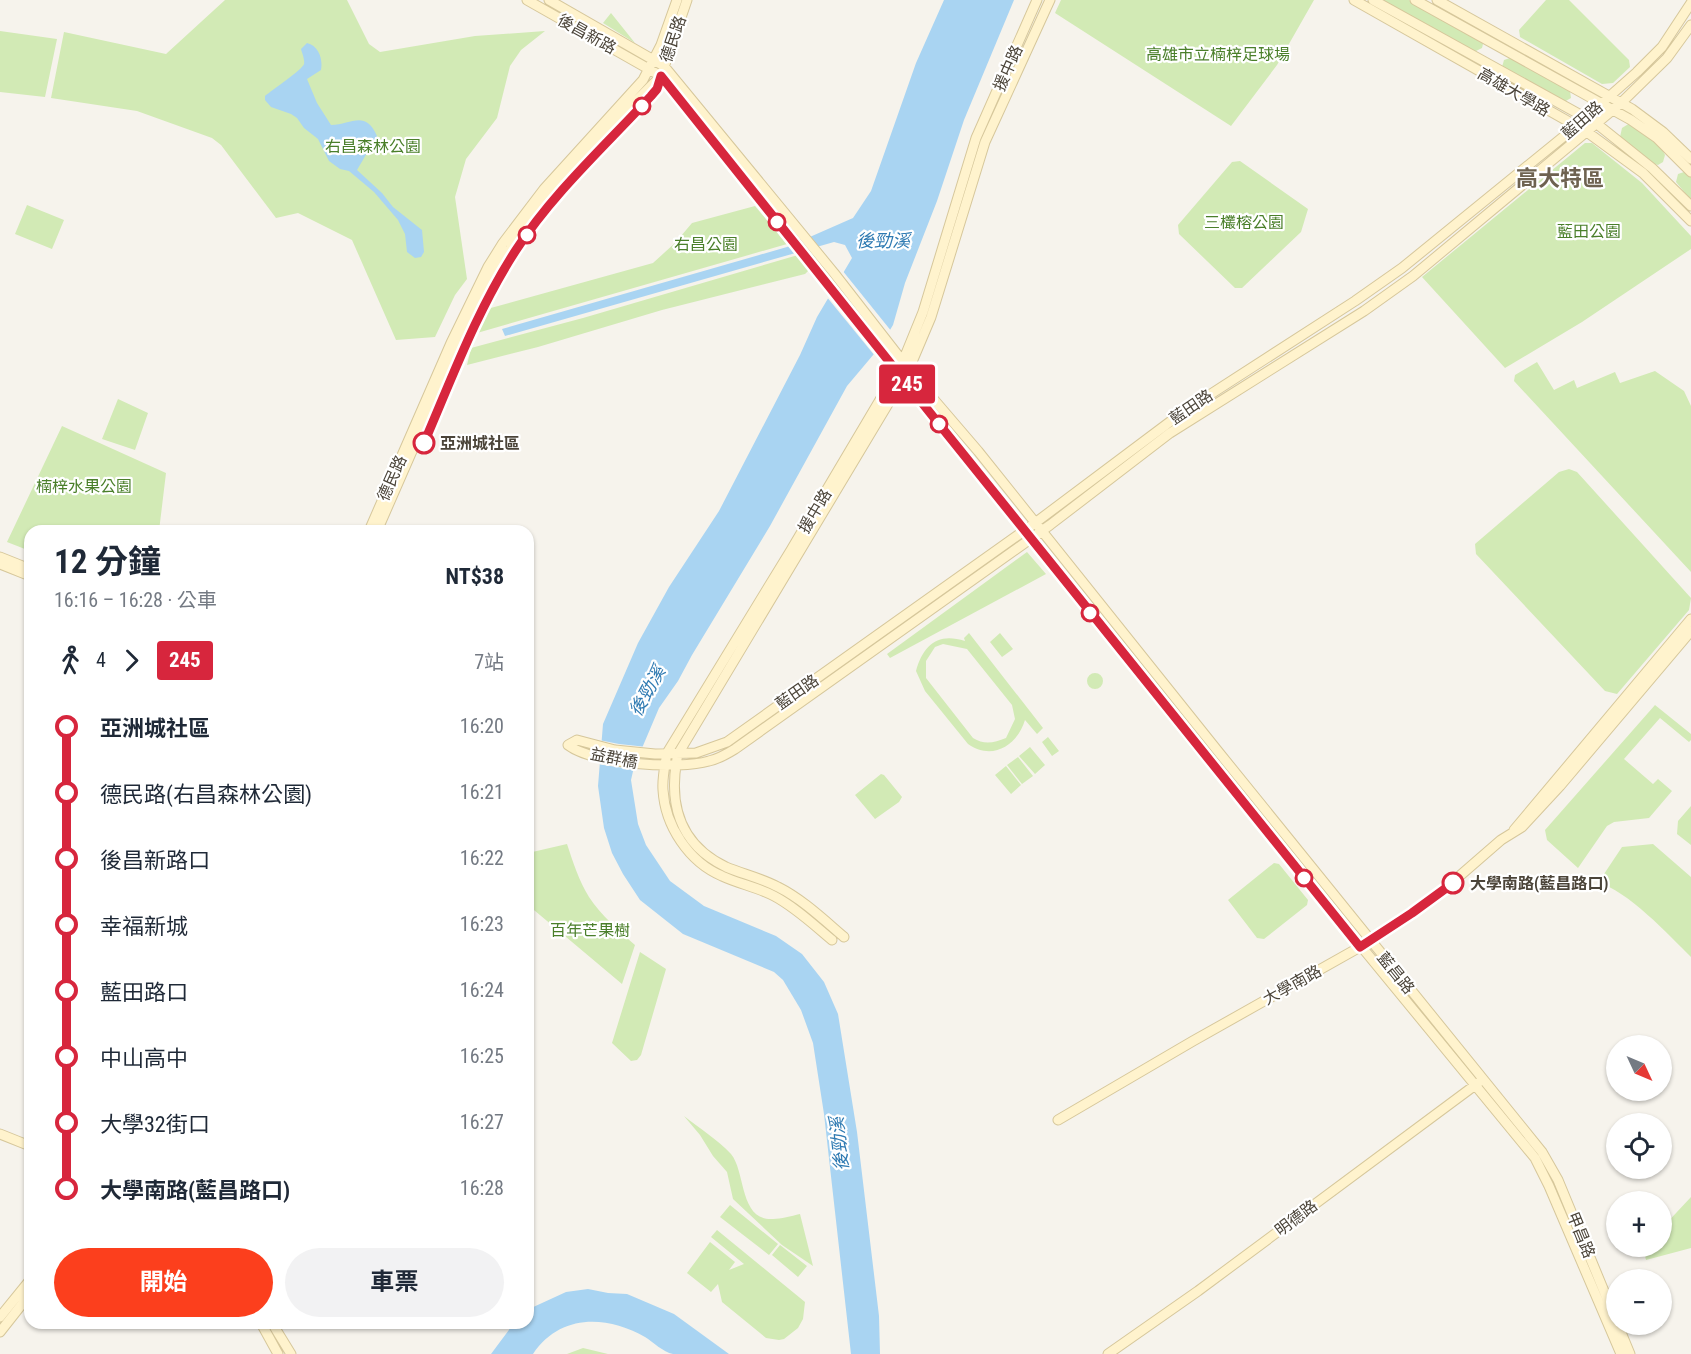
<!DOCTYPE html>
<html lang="zh-TW">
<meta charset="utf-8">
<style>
:root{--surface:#fff;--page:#f2f2f3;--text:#1f2937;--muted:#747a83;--accent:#fc3f1d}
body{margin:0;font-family:"Roboto Condensed","Noto Sans TC",sans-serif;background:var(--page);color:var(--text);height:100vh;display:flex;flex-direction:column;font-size:22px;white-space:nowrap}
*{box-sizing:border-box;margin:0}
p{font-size:20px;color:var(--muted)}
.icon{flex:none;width:33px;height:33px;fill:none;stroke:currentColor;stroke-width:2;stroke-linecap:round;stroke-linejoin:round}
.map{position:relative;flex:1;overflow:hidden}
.details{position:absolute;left:24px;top:525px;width:510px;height:804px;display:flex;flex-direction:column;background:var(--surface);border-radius:18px;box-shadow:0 2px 4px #0004}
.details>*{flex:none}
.badge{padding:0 12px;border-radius:4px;font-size:21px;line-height:39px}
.needle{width:39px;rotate:134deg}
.controls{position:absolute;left:1606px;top:1035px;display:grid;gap:12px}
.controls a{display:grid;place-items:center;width:66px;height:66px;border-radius:50%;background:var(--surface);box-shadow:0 2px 4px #0004;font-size:30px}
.map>.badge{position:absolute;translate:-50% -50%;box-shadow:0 0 0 3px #fff}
.legs{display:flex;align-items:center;gap:9px;height:66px;padding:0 30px;font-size:20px}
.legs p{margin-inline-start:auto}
.head{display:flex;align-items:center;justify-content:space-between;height:102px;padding:0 30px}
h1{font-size:33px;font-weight:700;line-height:45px}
.cta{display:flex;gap:12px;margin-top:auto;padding:12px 30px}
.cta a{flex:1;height:69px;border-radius:36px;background:var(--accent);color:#fff;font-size:24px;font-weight:700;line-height:69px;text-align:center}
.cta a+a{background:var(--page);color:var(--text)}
ul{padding:0 30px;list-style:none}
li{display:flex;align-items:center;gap:21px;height:66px;font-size:22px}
li i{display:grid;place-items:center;width:9px;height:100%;margin:0 8px;background:currentColor}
li i::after{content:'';width:15px;height:15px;margin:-8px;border:4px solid;border-radius:50%;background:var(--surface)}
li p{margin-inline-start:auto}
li:first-child i{background:linear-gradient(#0000 50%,currentColor 0)}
li:last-child i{background:linear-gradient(currentColor 50%,#0000 0)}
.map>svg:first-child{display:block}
.green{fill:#d2eab5;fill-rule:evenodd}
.water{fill:#a9d4f2}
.pier{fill:#f6f3ec}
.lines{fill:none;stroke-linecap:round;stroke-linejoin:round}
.secondary-casing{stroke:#d6c79b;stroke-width:11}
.secondary{stroke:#fff3cd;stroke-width:9}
.line-1-casing{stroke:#fff;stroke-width:14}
.line-1{stroke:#d7263d;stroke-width:9}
.stop-1-dot{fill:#fff;stroke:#d7263d;stroke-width:3}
.labels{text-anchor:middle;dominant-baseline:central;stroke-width:4.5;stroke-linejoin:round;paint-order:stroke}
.street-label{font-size:16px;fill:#4b4439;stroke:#fff}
.park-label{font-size:16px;fill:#4a7f2a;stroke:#fff}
.stop-label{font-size:16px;font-weight:bold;fill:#4b4439;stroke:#fff;text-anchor:start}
.water-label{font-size:18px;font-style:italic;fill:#2e7ab2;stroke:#fff}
.district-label{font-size:22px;font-weight:bold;fill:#6e6250;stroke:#fff}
</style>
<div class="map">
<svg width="1691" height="1354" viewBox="0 0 1691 1354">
<rect width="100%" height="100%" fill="#f6f3ec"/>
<!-- green -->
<path class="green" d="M225,0H347L369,44L380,52L475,36L545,31L521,50L510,66L497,118L466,159L455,197L467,279L455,295L435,337L396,340L352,240L298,213L276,218L221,145L212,138L137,111L51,98L64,32L166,54Z
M1061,0H1314L1277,65L1231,126L1055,13Z
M1381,0H1409L1480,40L1483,44L1482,48L1474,52Z
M1546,0H1569L1629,60L1630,67L1613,83L1602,84L1520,37L1519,30Z
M611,13L635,43L603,23Z
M0,31L57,39L45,97L0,92Z
M1510,58L1570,91L1571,98L1564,102L1502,67L1504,60Z
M1630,123L1634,124L1661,147L1665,155L1663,162L1658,165L1652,163L1620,137L1622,128Z
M1585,143H1592L1642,183L1691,236V249L1582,322L1505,368L1422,277Z
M1240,161L1308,209L1301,232L1242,288H1235L1179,234L1178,225L1232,162Z
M1684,172L1691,177V200L1676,182L1678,174Z
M27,205L64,220L52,249L15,234Z
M755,206L787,244L477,333L487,309L653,263L675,243L692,223Z
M798,255L810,269L805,274L662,310L538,347L467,365L471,348L583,318Z
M1537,362L1554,390L1574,380L1577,388L1615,372L1620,383L1655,371L1684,391L1691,406V572L1514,381L1515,375Z
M118,399L148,413L135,450L102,439Z
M62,426L166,473L159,531H30V551L7,542Z
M1569,469L1577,472L1691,598L1689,610L1617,694L1605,691L1476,554L1475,544L1559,472Z
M1027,552L1046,574L890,658L887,654Z
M969,633L1043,728L1037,734L1025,720C1017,746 992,761 968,744L925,691L916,671C923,645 938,632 965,641L964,638ZM943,644L967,649L1012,705L1015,719L1006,738C994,743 984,745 973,738L926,678V661L935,647Z
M1000,633L1013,649L1002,657L990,642Z
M1087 681a8 8 0 1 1 16 0a8 8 0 1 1-16 0Z
M1655,705L1691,734V740L1689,742L1660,718L1624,759L1653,784L1658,779L1672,791L1649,818L1614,822L1607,826L1578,868L1547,840L1545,830Z
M1048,737L1059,751L1052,756L1042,742Z
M1030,747L1045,765L1035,774L1019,756Z
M1018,757L1033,776L1022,784L1007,765Z
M1006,766L1021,785L1011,794L995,775Z
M881,774L884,775L902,797L899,802L875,819L855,795Z
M1691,806V845L1677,834L1678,821Z
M567,844C573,862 579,881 589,897C601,915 619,931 635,945L622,984L528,905V853Z
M1653,844L1691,877V957C1670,936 1626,889 1598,883L1622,847Z
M1274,863L1279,864L1308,900L1307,905L1264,939L1257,938L1228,900Z
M640,952L666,969L641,1055L637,1060L631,1061L612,1043Z
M684,1116C699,1128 718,1140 731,1154C746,1172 739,1221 773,1219C781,1219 791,1216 800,1214L813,1266L782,1245L733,1199L727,1172L713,1156L700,1135Z
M1691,1197V1248L1646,1260L1643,1248L1644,1247L1662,1246V1228Z
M730,1205L778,1244L769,1255L720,1217Z
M717,1230L805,1302L803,1319L798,1328L784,1339L779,1340L766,1338L722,1302L718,1284L711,1292L687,1273L710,1242L735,1262L729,1270L744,1264L711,1237Z
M780,1245L807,1266L798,1277L772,1255Z
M583,1348L608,1354H609H567Z"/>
<!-- water -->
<path class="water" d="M944,0H1014L964,120L937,201L905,283L893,325L879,348L847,386L770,526L692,655L678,681L659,708L634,767L631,780L638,824L646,845L670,881L704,906L776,936L802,954L824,982L838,1014L857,1132L879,1316L880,1354H851L824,1114L813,1043L801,1010L783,980L774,972L683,934L640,900L623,874L612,853L604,828L598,786L603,724L638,643L669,587L719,511L800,355L817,317L852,258L845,245L834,242L505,336L502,329L787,247L853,218L871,191L916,63Z
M307,43C319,46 323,59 321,70L307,79L317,103L331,125C351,125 365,109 377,136L357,170L382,193L393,207L422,230L424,252L421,257L415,258L407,252L405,234L398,220L374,192L349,171L340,169L329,161L318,139L304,128L297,118L291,114L271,107L265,100V96C271,91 303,69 304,64C305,60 302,53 301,49Z
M588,1289L608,1293L627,1294L674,1314L729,1354C712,1354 689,1354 673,1354C663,1352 653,1342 645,1337C606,1315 560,1314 533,1354H491L514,1323H528L529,1309L566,1292Z"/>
<!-- pier -->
<path class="pier" d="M842,270L892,332L875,356L826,296Z
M599,740L619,744L647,747L637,770L597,764Z"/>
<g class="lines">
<defs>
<path id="secondary" d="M527,0L661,76L1195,744L1535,1158L1549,1186L1621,1354
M549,0L664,66L834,273L918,381L978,451L1217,750L1542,1152L1558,1180L1630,1354
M1354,0L1587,132L1643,173L1691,221
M1373,0L1597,124L1652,168L1691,206
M1415,0L1631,120L1657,138L1691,172
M1437,0L1632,109L1663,132L1691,159
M1691,3L1662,47L1637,72L1568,133L1402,268L1355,301L1183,412L1035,523L727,742L696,753L655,754L615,750L577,740L568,745C593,764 679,770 709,761C718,759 727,754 735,749L1050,525L1170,433L1364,311L1413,276L1621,103L1667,58L1691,25
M369,531L451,343L488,267L503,243L544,189L643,80L661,45L677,0
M377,531L476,305L496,269L548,194L595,142L661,76L687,0
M0,557L30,569
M0,564L30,576
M1514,830L1691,619
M844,937C823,919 802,899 778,887C761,878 743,874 726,867C678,844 668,801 678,754L909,369L931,317L985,142L1050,0
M832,940C814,925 795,907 774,896C757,887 739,884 722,876C689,862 665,826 663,790C662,778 665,765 667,753L791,550L903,361L923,312L976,138L1037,0
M1058,1120L1193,1041L1360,947L1440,893L1501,840L1522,827L1560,786L1691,631
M0,1134L30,1146
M0,1317L30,1280
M261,1323L278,1354
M272,1323L291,1354
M0,1332L30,1294
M1108,1354L1198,1291L1478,1083"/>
</defs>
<!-- secondary casing -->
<use href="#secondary" class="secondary-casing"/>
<!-- secondary -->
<use href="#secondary" class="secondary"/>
</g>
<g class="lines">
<defs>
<path id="line-1" d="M424,443C452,378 477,310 516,250C553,193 605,146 651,96L657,89L661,76C893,367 1126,658 1360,947L1412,913L1453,883"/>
</defs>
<!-- line-1 casing -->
<use href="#line-1" class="line-1-casing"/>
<!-- line-1 -->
<use href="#line-1" class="line-1"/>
</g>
<!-- markers -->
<g class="stop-1-dot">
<circle cx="642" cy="106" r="8"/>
<circle cx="777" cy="222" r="8"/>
<circle cx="527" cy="235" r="8"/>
<circle cx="939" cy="424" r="8"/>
<circle cx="424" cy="443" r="10"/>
<circle cx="1090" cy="613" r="8"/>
<circle cx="1304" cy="878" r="8"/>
<circle cx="1453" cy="883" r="10"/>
</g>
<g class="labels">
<!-- street labels -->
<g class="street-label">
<text transform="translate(587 34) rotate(29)">後昌新路</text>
<text transform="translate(673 39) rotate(-71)">德民路</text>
<text transform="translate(1008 68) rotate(-66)">援中路</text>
<text transform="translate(1514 92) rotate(30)">高雄大學路</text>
<text transform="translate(1582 120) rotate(-41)">藍田路</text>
<text transform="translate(1191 407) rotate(-34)">藍田路</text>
<text transform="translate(392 478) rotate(-66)">德民路</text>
<text transform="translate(815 511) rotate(-59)">援中路</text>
<text transform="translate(797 692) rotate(-35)">藍田路</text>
<text transform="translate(614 758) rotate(11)">益群橋</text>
<text transform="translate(1396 973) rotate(51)">藍昌路</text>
<text transform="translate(1292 985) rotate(-29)">大學南路</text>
<text transform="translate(1296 1218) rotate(-37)">明德路</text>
<text transform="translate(1581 1235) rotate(68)">甲昌路</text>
</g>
<!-- park labels -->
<g class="park-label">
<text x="1218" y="54">高雄市立楠梓足球場</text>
<text x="373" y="146">右昌森林公園</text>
<text x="1244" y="222">三欉榕公園</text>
<text x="1589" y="231">藍田公園</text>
<text x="706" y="244">右昌公園</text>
<text x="84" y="486">楠梓水果公園</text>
<text x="590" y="930">百年芒果樹</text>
</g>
<!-- stop labels -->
<g class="stop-label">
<text x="440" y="443">亞洲城社區</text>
<text x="1470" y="883">大學南路(藍昌路口)</text>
</g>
<!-- water labels -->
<g class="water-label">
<text x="883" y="240">後勁溪</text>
<text transform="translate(647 691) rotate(-61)">後勁溪</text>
<text transform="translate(839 1144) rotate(-96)">後勁溪</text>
</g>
<!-- district labels -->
<g class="district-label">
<text x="1560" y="178">高大特區</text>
</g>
</g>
</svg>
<div class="controls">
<a><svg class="needle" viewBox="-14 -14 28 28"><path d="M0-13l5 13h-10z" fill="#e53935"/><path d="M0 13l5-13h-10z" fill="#747a83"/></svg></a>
<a><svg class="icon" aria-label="locate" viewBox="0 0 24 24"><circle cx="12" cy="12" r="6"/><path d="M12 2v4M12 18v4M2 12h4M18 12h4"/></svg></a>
<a>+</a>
<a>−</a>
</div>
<b class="badge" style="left:907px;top:384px;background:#d7263d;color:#fff">245</b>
<section class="details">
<div class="head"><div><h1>12 分鐘</h1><p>16:16 – 16:28 · 公車</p></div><b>NT$38</b></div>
<div class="legs"><svg class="icon" aria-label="walk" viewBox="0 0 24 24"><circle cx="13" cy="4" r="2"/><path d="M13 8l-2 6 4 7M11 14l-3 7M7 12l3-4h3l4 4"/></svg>4<svg class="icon" aria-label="forward" viewBox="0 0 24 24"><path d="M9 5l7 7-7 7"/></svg><b class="badge" style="background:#d7263d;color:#fff">245</b><p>7站</p></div>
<ul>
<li><i style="color:#d7263d"></i><b>亞洲城社區</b><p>16:20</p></li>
<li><i style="color:#d7263d"></i><span>德民路(右昌森林公園)</span><p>16:21</p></li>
<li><i style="color:#d7263d"></i><span>後昌新路口</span><p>16:22</p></li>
<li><i style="color:#d7263d"></i><span>幸福新城</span><p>16:23</p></li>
<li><i style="color:#d7263d"></i><span>藍田路口</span><p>16:24</p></li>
<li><i style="color:#d7263d"></i><span>中山高中</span><p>16:25</p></li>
<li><i style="color:#d7263d"></i><span>大學32街口</span><p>16:27</p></li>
<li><i style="color:#d7263d"></i><b>大學南路(藍昌路口)</b><p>16:28</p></li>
</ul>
<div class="cta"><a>開始</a><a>車票</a></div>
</section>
</div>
